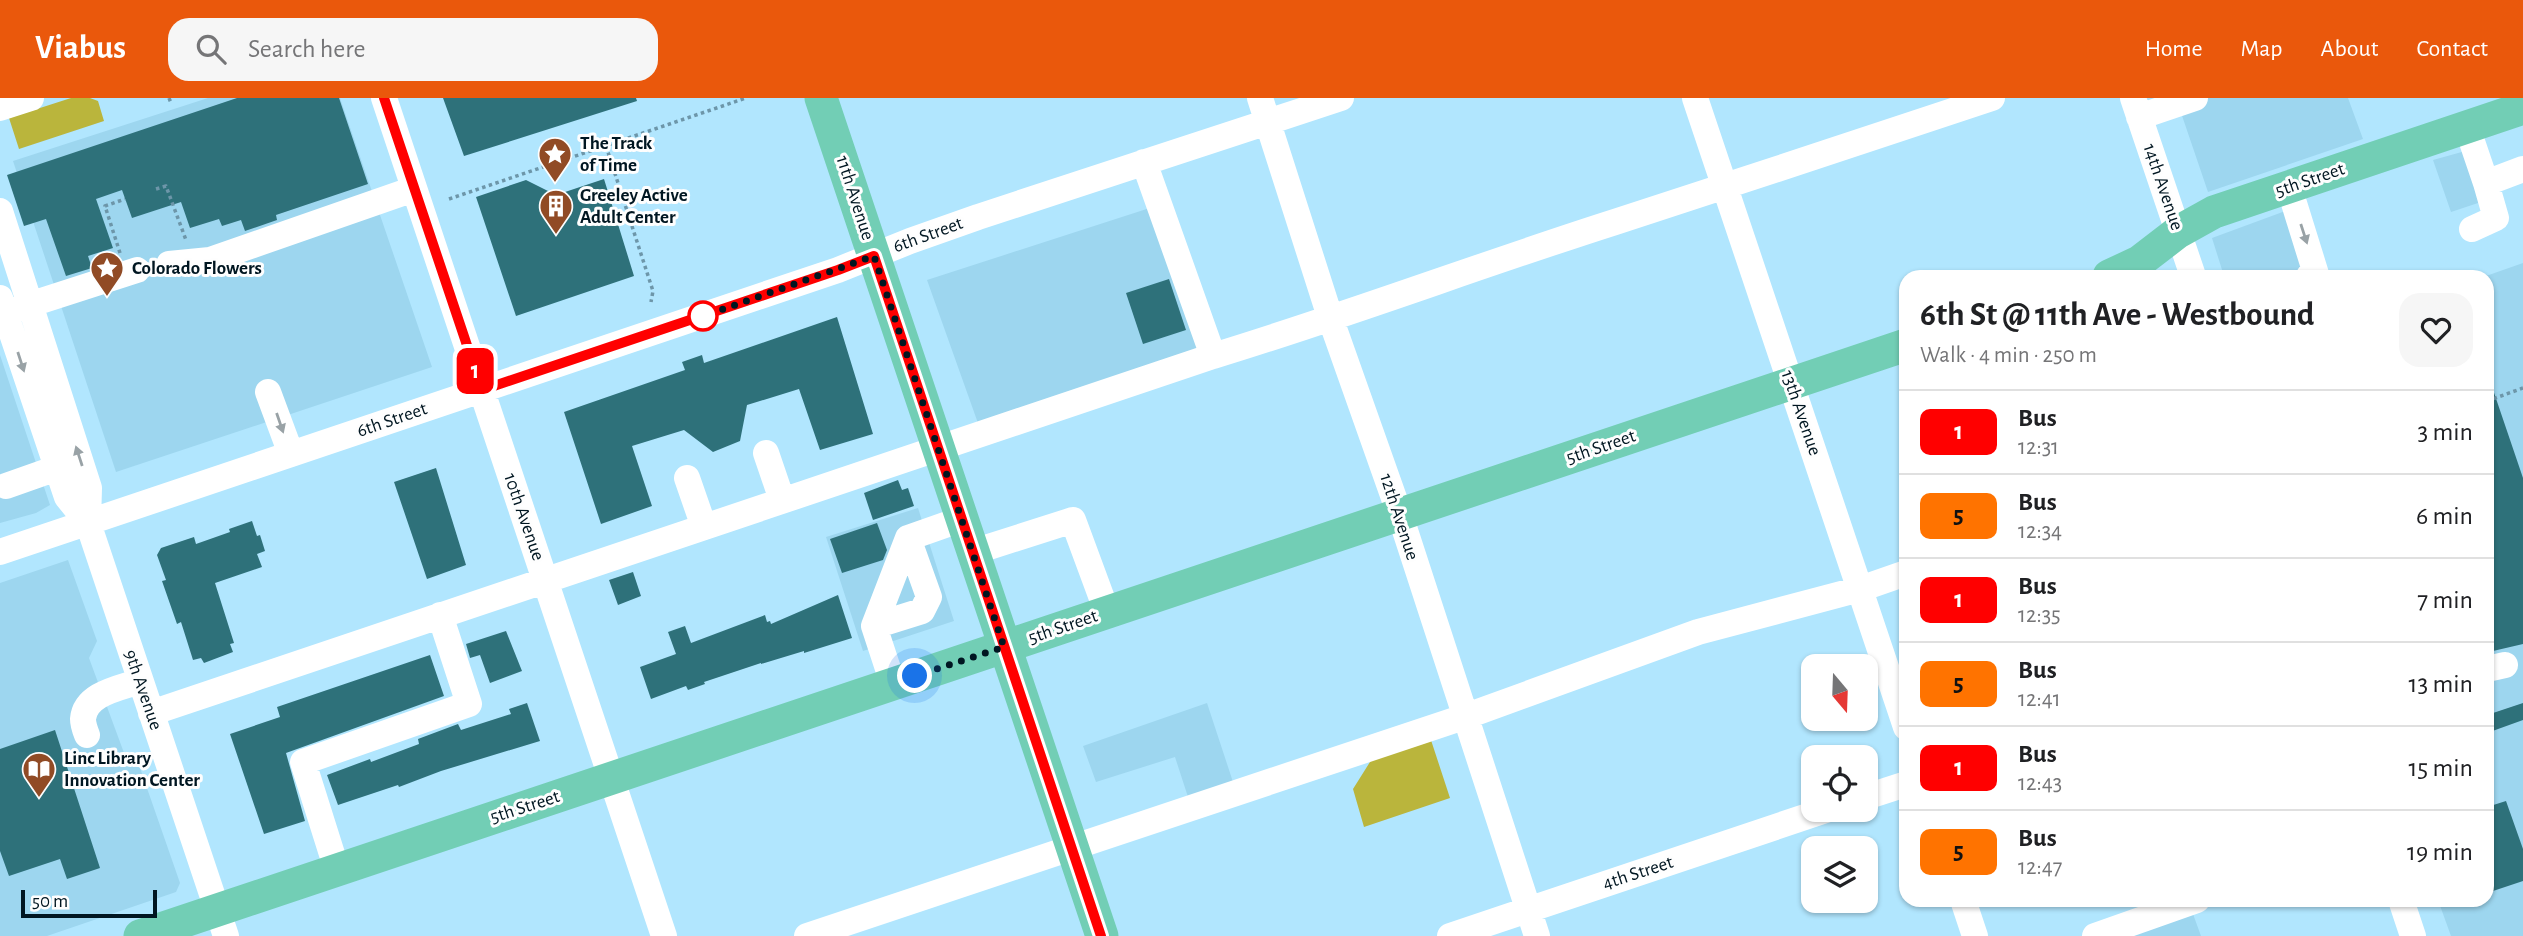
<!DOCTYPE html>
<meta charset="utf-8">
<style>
:root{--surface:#fff;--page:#f6f6f6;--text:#202124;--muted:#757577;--line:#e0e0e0;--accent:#ea580c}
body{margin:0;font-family:"Alegreya Sans",sans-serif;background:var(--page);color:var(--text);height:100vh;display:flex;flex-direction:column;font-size:26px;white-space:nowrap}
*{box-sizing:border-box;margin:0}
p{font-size:23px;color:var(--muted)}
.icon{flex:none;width:38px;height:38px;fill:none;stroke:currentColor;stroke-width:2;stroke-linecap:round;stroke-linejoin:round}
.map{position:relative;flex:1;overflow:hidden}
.details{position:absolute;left:1899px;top:172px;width:595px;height:637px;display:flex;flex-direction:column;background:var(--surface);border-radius:21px;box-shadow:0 2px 5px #0004}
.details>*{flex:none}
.badge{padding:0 14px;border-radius:10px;font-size:24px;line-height:46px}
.needle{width:46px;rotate:161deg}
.buttons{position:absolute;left:1801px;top:556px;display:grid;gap:14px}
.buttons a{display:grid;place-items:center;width:77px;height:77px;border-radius:14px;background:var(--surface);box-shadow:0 2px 5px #0004;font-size:35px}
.scale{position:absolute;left:21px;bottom:18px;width:136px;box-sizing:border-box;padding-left:7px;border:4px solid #001621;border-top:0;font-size:19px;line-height:24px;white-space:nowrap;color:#001621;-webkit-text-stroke:5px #fefefe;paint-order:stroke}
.you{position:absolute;width:35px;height:35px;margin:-18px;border:5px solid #fff;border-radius:50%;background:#1a73e8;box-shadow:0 0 0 10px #1a73e833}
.map>.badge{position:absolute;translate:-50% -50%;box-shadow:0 0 0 4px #fff}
.round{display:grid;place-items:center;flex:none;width:74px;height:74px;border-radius:21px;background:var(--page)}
.headline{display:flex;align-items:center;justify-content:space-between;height:119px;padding:0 21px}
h1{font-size:33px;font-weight:600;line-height:52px}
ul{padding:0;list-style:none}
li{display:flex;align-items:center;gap:21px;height:84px;padding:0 21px;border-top:2px solid var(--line)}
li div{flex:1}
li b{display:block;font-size:26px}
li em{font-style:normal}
li .badge{min-width:77px;font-weight:700;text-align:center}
header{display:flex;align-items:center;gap:42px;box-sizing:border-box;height:98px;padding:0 35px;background:var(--accent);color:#fff}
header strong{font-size:33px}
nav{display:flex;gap:38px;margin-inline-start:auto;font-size:24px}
.search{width:490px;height:63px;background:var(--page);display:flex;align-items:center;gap:18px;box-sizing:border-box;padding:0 24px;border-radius:21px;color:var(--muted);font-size:26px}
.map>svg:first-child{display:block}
.built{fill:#9dd6ef}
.green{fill:#bab53c}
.building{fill:#2e717a}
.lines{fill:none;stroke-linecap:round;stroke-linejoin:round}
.path{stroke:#6d96a9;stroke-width:3.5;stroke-dasharray:3.5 3.5;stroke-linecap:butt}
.minor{stroke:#fff;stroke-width:26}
.major{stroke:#72ceb5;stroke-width:33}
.oneway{fill:#99a2a6}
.line-casing{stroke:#fff;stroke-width:16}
.line{stroke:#f00;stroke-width:10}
.walk{stroke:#001621;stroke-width:7;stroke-dasharray:0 12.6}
.stop-dot{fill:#fff;stroke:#f00;stroke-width:3.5}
.labels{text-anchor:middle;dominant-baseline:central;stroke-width:6;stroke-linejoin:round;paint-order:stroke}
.poi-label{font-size:19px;font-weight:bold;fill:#001621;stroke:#fefefe;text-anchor:start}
.street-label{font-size:19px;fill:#001621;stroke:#fefefe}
</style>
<header>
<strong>Viabus</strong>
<div class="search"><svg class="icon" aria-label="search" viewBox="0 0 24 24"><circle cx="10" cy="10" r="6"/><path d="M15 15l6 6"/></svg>Search here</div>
<nav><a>Home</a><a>Map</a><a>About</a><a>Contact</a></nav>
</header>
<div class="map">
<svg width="2523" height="838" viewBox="0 0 2523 838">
<rect width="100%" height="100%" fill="#b1e6fe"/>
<!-- built -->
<path class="built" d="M208,0H340L432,269L116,374L13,63Z
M2176,0H2348L2363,41L2208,94Z
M2469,52L2487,102L2451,114L2433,62Z
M2304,106L2329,178H2224L2212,140Z
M1159,107L1207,252L979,328L927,182Z
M2523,165V838H2451L2438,802H2487L2486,178Z
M0,257L50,407L36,415L0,425Z
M918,410L954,523L863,553L826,439Z
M68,462L97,543L89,560L127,663L140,670L180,785L176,794L47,838H0V485Z
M1207,605L1233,684L1188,699L1175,659L1096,684L1083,648Z
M2193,816L2201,838H2124Z"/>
<!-- green -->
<path class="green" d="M71,0H90L98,3L104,23L19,51L9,20Z
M1429,636L1450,700L1364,729L1353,691L1375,656Z"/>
<!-- building -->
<path class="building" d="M237,0H339L368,86L276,117L277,122L245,133L241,122L222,128L219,121L190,130L181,104L132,120L122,92L96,101L113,150L88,158L92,170L66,178L46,121L24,128L7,77Z
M443,0H636L637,3L464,58Z
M604,81L634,178L516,218L476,99L526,82L556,97Z
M1169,181L1186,232L1143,246L1126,195Z
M837,219L873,336L820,352L799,291L747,307L740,343L713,354L684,332L632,348L652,408L601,426L564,314L685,272L682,264L702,257L704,265Z
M2487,280H2489L2523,380V546L2493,553L2491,546L2487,548Z
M436,370L466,467L427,481L394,384Z
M898,382L902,392L908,390L914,408L873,422L864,395Z
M252,423L257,438L260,437L265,453L257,456L262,469L215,485L234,545L230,546L233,554L204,565L201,560L193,562L181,524L177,526L162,483L166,482L157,457L161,450L194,439L196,446L230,434L229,431Z
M877,425L887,452L883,462L842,475L830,441Z
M633,474L641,498L618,507L609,482Z
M838,497L852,540L804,555V553L761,566V565L704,584L705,586L688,592L686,588L651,601L640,569L676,556L668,534L685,528L691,545L765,517L767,524L770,523L771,526Z
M506,533L522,573L490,585L480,557L470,560L466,546Z
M430,557L444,598L286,655L305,723L264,736L230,636L280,619L277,609Z
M527,605L540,643L441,673L399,689L398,687L338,707L327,677L370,661L371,664L419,646L418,641L458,626L461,632L511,616L509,611Z
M2523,605V622L2487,635V617Z
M55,632L100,770L67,781L60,761L9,778L0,753V651Z
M2506,703L2523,751V783L2490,794L2487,785V709Z"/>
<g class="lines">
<!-- path -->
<path class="path" d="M169,0L171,5
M606,48L653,193L651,204
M156,91L166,88L186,142
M449,101L746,0
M120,155L105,108L125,101
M2487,303L2523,290"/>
<!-- minor -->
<path class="minor" d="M384,0L664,838
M1260,0L1331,222L1400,417L1537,838
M1695,0L1906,629
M2133,0L2193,178
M0,10L31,0
M2139,19L2195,0
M2467,29L2486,85L2523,71
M1144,64L1213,258
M2289,89L2316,176L2309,178
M0,113L89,390L88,425
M2472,131L2496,120L2486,85
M169,166L210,162L414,91
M0,200L67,399L88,425L226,838
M13,212L137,172
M268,294L291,356
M766,355L782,402
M687,380L704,429
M6,388L57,370
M0,454L838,172L910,143L978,119L1341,0
M973,454L1073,422L1107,514
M874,528L908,440
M2487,571L2505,567
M893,586L874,528L922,513L929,499L908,440L962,421
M151,615L1213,258C1348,217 1480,167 1615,124C1741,83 1866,42 1992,0
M87,637C85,632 83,625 83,621C85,595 121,590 140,583
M1866,699L1906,686
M337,772L303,664L469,606L440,517
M1963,802L1975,838
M2401,802L2413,838
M807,838L1464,619L1698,534L1860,491L1906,475
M1450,838L1826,712
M2095,838L2197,802"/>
<!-- major -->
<path class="major" d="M821,0L1102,838
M2109,178L2139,164L2178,134L2214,114L2523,10
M140,838L1906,247"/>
</g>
<!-- one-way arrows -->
<defs><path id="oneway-solid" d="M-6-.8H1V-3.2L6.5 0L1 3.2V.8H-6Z" transform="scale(1.75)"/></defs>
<g class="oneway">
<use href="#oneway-solid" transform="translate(2304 136) rotate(72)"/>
<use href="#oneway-solid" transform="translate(21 264) rotate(72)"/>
<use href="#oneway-solid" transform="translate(280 325) rotate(71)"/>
<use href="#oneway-solid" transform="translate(79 358) rotate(-108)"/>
</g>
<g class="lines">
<defs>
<path id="line" d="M384,0L482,292L838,172L874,158L1101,838"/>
</defs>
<!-- line casing -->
<use href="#line" class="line-casing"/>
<!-- line -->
<use href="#line" class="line"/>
<!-- walk -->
<path class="walk" d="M703,218L701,219L874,158L1004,549L915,578"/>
</g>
<!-- icons -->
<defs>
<symbol id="sight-pin" viewBox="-11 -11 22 30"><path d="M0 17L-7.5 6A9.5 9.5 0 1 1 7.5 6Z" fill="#914b25" stroke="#fefefe"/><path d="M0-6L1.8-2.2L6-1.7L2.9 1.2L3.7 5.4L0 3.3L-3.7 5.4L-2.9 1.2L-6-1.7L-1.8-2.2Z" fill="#fff"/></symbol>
<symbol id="building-pin" viewBox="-11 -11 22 30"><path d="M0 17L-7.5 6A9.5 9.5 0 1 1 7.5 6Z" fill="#914b25" stroke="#fefefe"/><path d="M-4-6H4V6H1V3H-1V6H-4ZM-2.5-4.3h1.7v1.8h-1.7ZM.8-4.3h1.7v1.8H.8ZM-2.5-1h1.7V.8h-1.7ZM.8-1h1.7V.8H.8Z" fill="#fff"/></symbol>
<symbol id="library-pin" viewBox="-11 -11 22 30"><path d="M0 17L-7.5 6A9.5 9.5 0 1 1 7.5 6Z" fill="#914b25" stroke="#fefefe"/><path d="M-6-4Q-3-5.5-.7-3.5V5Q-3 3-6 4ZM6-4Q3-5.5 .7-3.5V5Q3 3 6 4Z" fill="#fff"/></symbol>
</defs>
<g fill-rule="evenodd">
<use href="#sight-pin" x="536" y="37" width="38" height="52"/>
<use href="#building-pin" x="537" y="89" width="38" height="52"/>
<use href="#sight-pin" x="88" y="151" width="38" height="52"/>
<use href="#library-pin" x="20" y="652" width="38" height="52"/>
</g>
<!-- markers -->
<circle class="stop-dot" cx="703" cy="218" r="14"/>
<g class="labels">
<!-- poi labels -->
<g class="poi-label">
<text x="580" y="45">The Track<tspan x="580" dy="22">of Time</tspan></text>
<text x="580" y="97">Greeley Active<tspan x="580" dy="22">Adult Center</tspan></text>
<text x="132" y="170">Colorado Flowers</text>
<text x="64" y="660">Linc Library<tspan x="64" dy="22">Innovation Center</tspan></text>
</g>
<!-- street labels -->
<g class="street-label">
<text transform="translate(2310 82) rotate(-19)">5th Street</text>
<text transform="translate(2163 89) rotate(71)">14th Avenue</text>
<text transform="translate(855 100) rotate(72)">11th Avenue</text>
<text transform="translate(928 137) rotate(-20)">6th Street</text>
<text transform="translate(1801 315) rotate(71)">13th Avenue</text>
<text transform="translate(392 322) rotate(-19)">6th Street</text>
<text transform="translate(1601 349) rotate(-19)">5th Street</text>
<text transform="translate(524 419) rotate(71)">10th Avenue</text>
<text transform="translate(1399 419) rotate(72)">12th Avenue</text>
<text transform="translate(1063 529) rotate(-19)">5th Street</text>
<text transform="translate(143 592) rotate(71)">9th Avenue</text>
<text transform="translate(525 709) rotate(-18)">5th Street</text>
<text transform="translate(1638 775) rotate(-18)">4th Street</text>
</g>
</g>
</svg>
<div class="buttons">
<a><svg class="needle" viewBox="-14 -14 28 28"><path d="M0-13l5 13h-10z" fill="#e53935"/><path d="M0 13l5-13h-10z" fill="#757577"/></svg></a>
<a><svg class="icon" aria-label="locate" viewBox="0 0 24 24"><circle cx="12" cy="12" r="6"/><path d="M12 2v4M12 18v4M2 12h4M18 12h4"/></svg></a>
<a><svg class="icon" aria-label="layers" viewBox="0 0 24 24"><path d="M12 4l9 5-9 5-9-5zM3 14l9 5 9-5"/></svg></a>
</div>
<div class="scale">50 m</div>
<div class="you" style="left:915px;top:578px"></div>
<b class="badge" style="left:475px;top:273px;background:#f00;color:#fff">1</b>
<section class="details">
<div class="headline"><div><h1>6th St @ 11th Ave - Westbound</h1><p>Walk · 4 min · 250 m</p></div><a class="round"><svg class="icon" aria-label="heart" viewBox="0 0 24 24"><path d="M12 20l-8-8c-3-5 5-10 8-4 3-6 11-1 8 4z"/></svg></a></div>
<ul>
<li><span class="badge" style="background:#f00;color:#fff">1</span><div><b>Bus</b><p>12:31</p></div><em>3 min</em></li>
<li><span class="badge" style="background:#ff7300;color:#111">5</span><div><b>Bus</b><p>12:34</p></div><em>6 min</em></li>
<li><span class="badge" style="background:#f00;color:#fff">1</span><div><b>Bus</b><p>12:35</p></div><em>7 min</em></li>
<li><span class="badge" style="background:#ff7300;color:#111">5</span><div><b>Bus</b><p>12:41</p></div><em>13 min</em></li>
<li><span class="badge" style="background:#f00;color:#fff">1</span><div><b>Bus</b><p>12:43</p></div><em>15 min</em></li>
<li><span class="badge" style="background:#ff7300;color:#111">5</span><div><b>Bus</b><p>12:47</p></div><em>19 min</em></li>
</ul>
</section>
</div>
